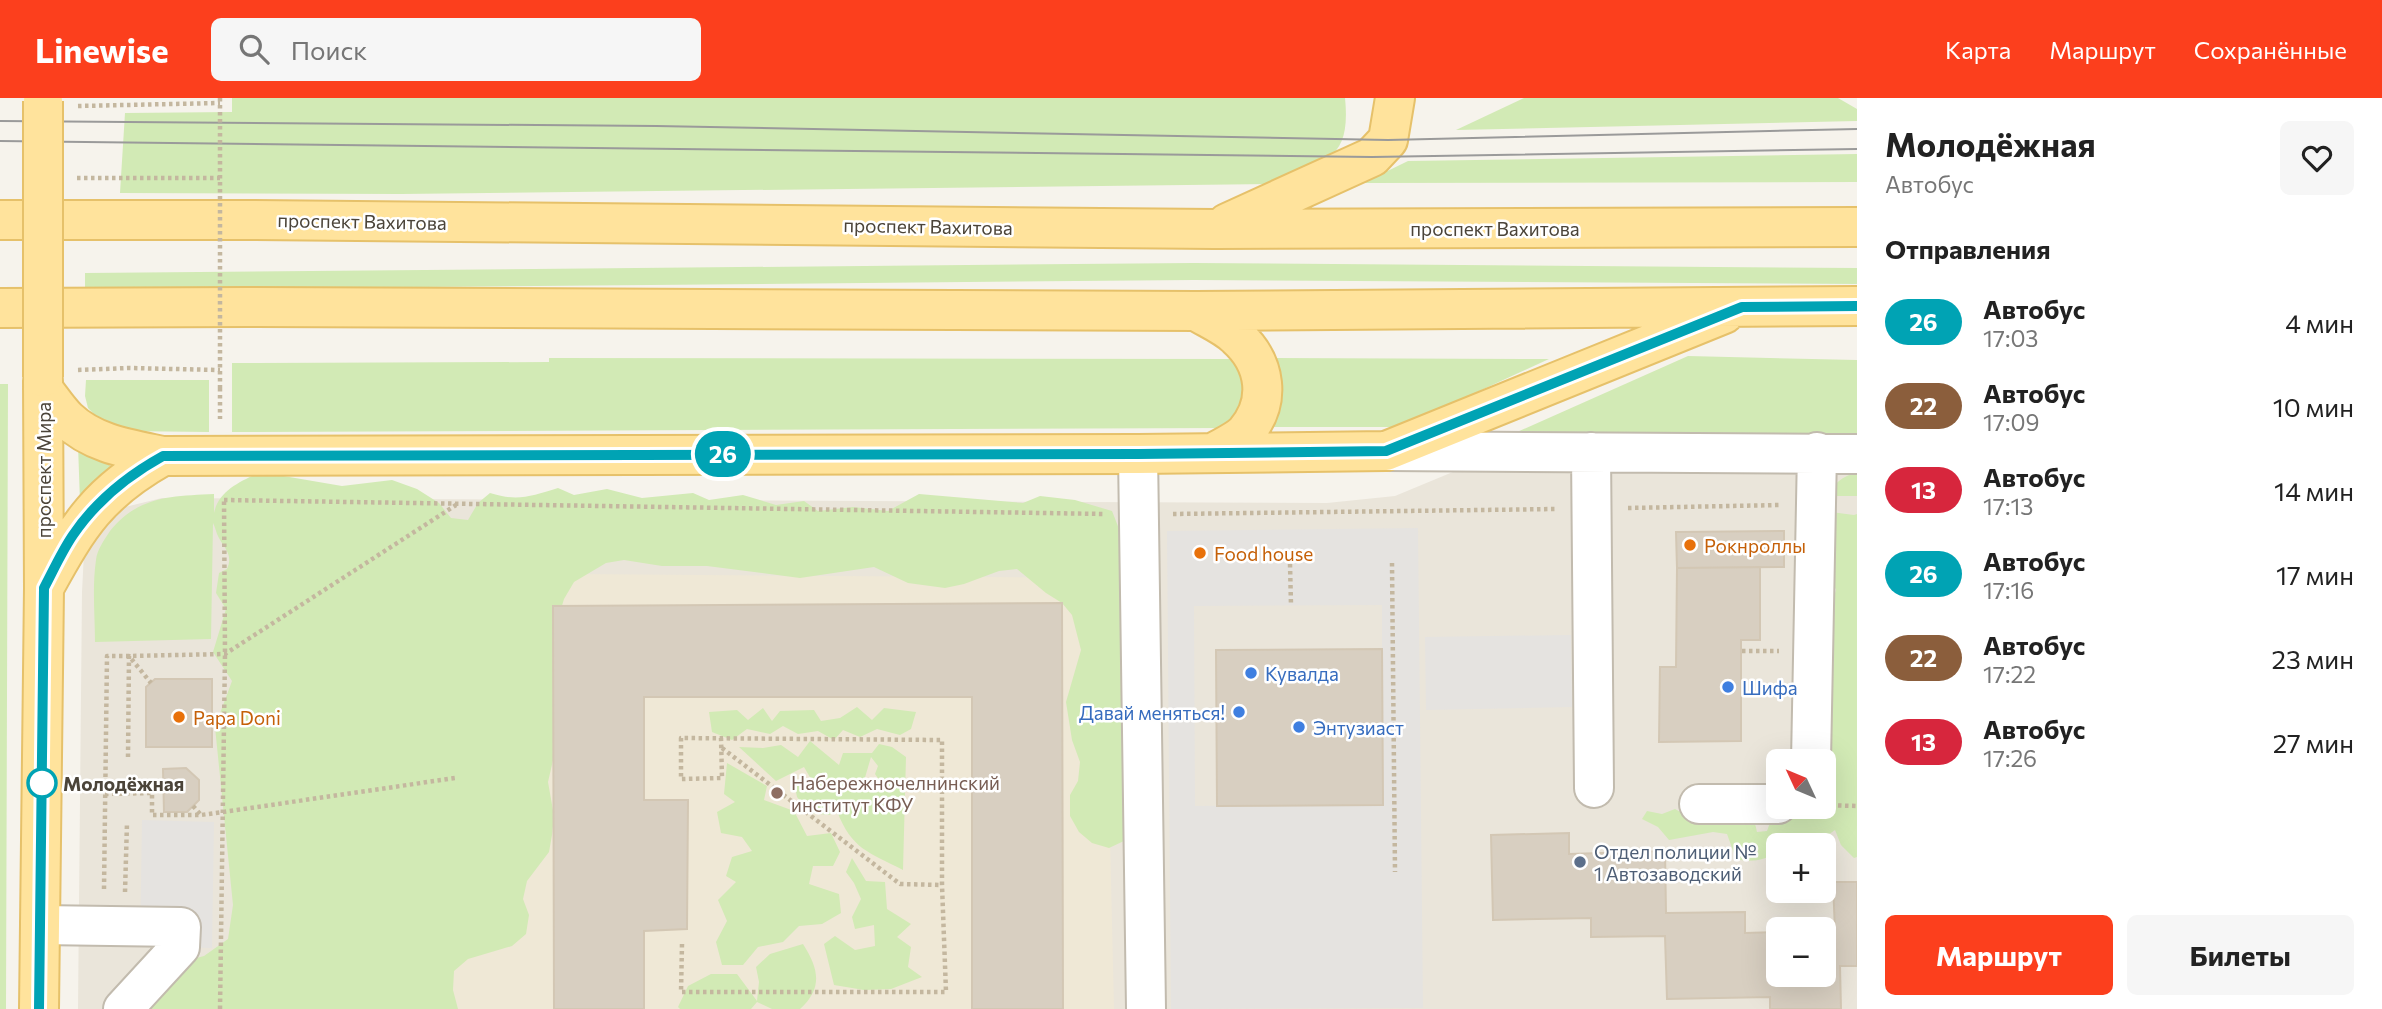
<!DOCTYPE html>
<html lang="ru">
<meta charset="utf-8">
<style>
:root{--surface:#fff;--page:#f6f6f6;--text:#222;--muted:#767676;--accent:#fc3f1d}
body{margin:0;font-family:Commissioner,sans-serif;background:var(--page);color:var(--text);height:100vh;display:flex;flex-direction:column;font-size:26px;white-space:nowrap}
*{box-sizing:border-box;margin:0}
p{font-size:23px;color:var(--muted)}
.icon{flex:none;width:38px;height:38px;fill:none;stroke:currentColor;stroke-width:2;stroke-linecap:round;stroke-linejoin:round}
.map{position:relative;flex:1;overflow:hidden}
.details{display:flex;flex-direction:column;background:var(--surface);width:525px}
.details>*{flex:none}
.badge{padding:0 14px;border-radius:23px;font-size:24px;line-height:46px}
.needle{width:46px;rotate:314deg}
.fabs{position:absolute;left:1766px;top:651px;display:grid;gap:14px}
.fabs a{display:grid;place-items:center;width:70px;height:70px;border-radius:10px;background:var(--surface);box-shadow:0 7px 28px #0002;font-size:35px}
.map>.badge{position:absolute;translate:-50% -50%;box-shadow:0 0 0 4px #fff}
h2{padding:0 28px;font-size:26px;line-height:63px}
.round{display:grid;place-items:center;flex:none;width:74px;height:74px;border-radius:10px;background:var(--page)}
.headline{display:flex;align-items:center;justify-content:space-between;height:119px;padding:0 28px}
h1{font-size:33px;font-weight:700;line-height:52px}
.button{display:flex;gap:14px;margin-top:auto;padding:14px 28px}
.button a{flex:1;height:80px;border-radius:10px;background:var(--accent);color:#fff;font-size:28px;font-weight:700;line-height:80px;text-align:center}
.button a+a{background:var(--page);color:var(--text)}
ul{padding:0;list-style:none}
li{display:flex;align-items:center;gap:21px;height:84px;padding:0 28px}
li div{flex:1}
li b{display:block;font-size:26px}
li em{font-style:normal}
li .badge{min-width:77px;font-weight:700;text-align:center}
header{display:flex;align-items:center;gap:42px;box-sizing:border-box;height:98px;padding:0 35px;background:var(--accent);color:#fff}
header strong{font-size:33px}
nav{display:flex;gap:38px;margin-inline-start:auto;font-size:24px}
.search{width:490px;height:63px;background:var(--page);display:flex;align-items:center;gap:18px;box-sizing:border-box;padding:0 24px;border-radius:10px;color:var(--muted);font-size:26px}
main{display:flex;flex:1;min-height:0}
.map>svg:first-child{display:block}
.residential{fill:#eae5da;fill-rule:evenodd}
.education{fill:#efe8d6}
.green{fill:#d2eab5;fill-rule:evenodd}
.parking{fill:#e5e3e0;fill-rule:evenodd}
.building{fill:#d8cfc1;stroke:#d3c7b4;stroke-width:2}
.lines{fill:none;stroke-linecap:round;stroke-linejoin:round}
.minor-casing{stroke:#c2bbae;stroke-width:42}
.major-casing{stroke:#e6c16a;stroke-width:42}
.path{stroke:#c4b79f;stroke-width:4.5;stroke-dasharray:3.5 3.5;stroke-linecap:butt}
.minor{stroke:#fff;stroke-width:38}
.major{stroke:#ffe39c;stroke-width:38}
.tram{stroke:#9a9a9a;stroke-width:2}
.major-bridge-casing{stroke:#e6c16a;stroke-width:42;stroke-linecap:butt}
.path-bridge{stroke:#c4b79f;stroke-width:4.5;stroke-dasharray:3.5 3.5;stroke-linecap:butt}
.major-bridge{stroke:#ffe39c;stroke-width:38}
.line-casing{stroke:#fff;stroke-width:16}
.line{stroke:#00a3b4;stroke-width:10}
.food-dot{fill:#e8710a;stroke:#fff;stroke-width:2.5}
.shop-dot{fill:#3f7fe0;stroke:#fff;stroke-width:2.5}
.stop-dot{fill:#fff;stroke:#00a3b4;stroke-width:3.5}
.education-dot{fill:#8d6e63;stroke:#fff;stroke-width:2.5}
.service-dot{fill:#5c6f8a;stroke:#fff;stroke-width:2.5}
.labels{text-anchor:middle;dominant-baseline:central;stroke-width:5;stroke-linejoin:round;paint-order:stroke}
.street-label{font-size:19px;fill:#4b4439;stroke:#fff}
.food-label{font-size:19px;fill:#c56008;stroke:#fff;text-anchor:start}
.shop-label{font-size:19px;fill:#366cbe;stroke:#fff;text-anchor:start}
.education-label{font-size:19px;fill:#785e54;stroke:#fff;text-anchor:start}
.stop-label{font-size:19px;font-weight:bold;fill:#4b4439;stroke:#fff;text-anchor:start}
.service-label{font-size:19px;fill:#4e5e75;stroke:#fff;text-anchor:start}
</style>
<header>
<strong>Linewise</strong>
<div class="search"><svg class="icon" aria-label="search" viewBox="0 0 24 24"><circle cx="10" cy="10" r="6"/><path d="M15 15l6 6"/></svg>Поиск</div>
<nav><a>Карта</a><a>Маршрут</a><a>Сохранённые</a></nav>
</header>
<main>
<div class="map">
<svg width="1857" height="911" viewBox="0 0 1857 911">
<rect width="100%" height="100%" fill="#f6f3ec"/>
<!-- residential -->
<path class="residential" d="M1857,266V911H78L82,494L84,455L101,424L125,409L162,400L1327,405L1395,398L1513,349ZM1778,663H1824V709H1778ZM1778,747H1824V793H1778ZM1778,831H1824V877H1778Z"/>
<!-- education -->
<path class="education" d="M446,475L1104,480L1114,911H444Z"/>
<!-- green -->
<path class="green" d="M232,0H1345C1351,61 1327,61 1280,86L401,96L120,95L125,15L232,14Z
M1524,0H1838L1857,11V23L1456,32Z
M1857,56V84L1363,85L1408,63Z
M1193,165L1857,170V186L1194,182L85,192V175Z
M1688,258L1857,262V346L1508,338Z
M549,260L1232,261C1258,287 1244,305 1225,330L232,334V265L549,264Z
M1275,260L1549,261L1401,329H1270Z
M86,282H209V334L122,333L102,324L88,310L85,298Z
M0,286H8L6,911H0Z
M78,347L96,361L117,371L80,404Z
M260,374L342,388L392,382L417,391L439,405L451,420L468,422L478,405L490,395C518,404 531,398 558,390L574,397L607,391L642,400L693,395L709,402L743,397L776,407L804,403L818,413L853,409L888,413L919,396L1023,405L1040,398L1075,402L1112,413L1121,436L1126,742L1109,750L1092,745L1079,734L1070,718V697L1078,683L1080,664L1072,642L1066,604L1081,552L1072,517L1062,505L1046,495L1017,471L999,473L964,486L945,490L908,485L874,469L800,480L707,468H662L624,462L606,465L574,484L564,501L557,524L560,632L548,684L554,718L552,737L549,754L527,783L523,801L529,817L526,836L512,848L468,861L454,873L453,892L458,911H142L174,866L204,858L228,841L233,807L215,629L232,583L213,554L226,511L216,495L219,475L227,471C234,455 223,450 217,436C216,433 215,429 213,425L211,541L95,544C95,518 92,489 96,462C97,452 104,442 110,433C138,398 172,398 214,396V415C219,392 240,384 260,374Z
M1857,374V398H1827C1834,385 1842,379 1857,374Z
M1823,413L1854,417L1857,416V759L1854,760L1841,747L1835,732L1821,742L1819,747H1778V754C1765,762 1751,765 1736,761L1727,736L1713,734L1669,742L1658,729L1642,721L1647,713L1662,716L1675,711L1686,717H1753L1757,734L1767,733L1771,722L1787,714L1803,720L1820,709H1824L1821,613L1833,599L1827,580L1818,520L1834,500L1836,491L1829,484Z
M857,609L872,622L884,610L916,614L911,631L900,637L877,631L860,639L843,632L834,642L818,633L798,636L783,628L770,636L747,631L732,642L712,634L709,614L737,612L748,622L763,610L772,623L780,613L814,612L821,623L840,620Z
M810,643L839,667L843,655H872L879,646L892,649L906,659L903,772C869,754 852,752 837,713L829,717L810,715L797,699L795,689L811,681L804,669L776,683L739,649L763,650L781,647L798,659ZM871,659L878,668L875,676L882,686L874,692L864,683Z
M727,665L767,688L764,702L794,713L807,738L831,735L840,754L833,768H813L809,786L839,796L841,815L822,826L799,828L783,844L758,849L743,867H722L716,844L727,823L718,802L736,784L726,778L732,759L752,753L742,739L721,735L717,714L735,704L724,696Z
M852,760L866,783L885,784L887,811L911,826L897,839L911,849L908,869L922,879L891,891L864,892L834,887L824,846L835,838L855,852L875,848L874,827L855,831L852,819L861,801L854,785L846,774Z
M803,846C819,871 823,890 800,911H772L757,904L751,911H680L678,909L688,888L711,876H737L757,903L759,884L756,869L770,856Z"/>
<!-- parking -->
<path class="parking" d="M1418,430L1423,910L1171,911L1167,433ZM1382,507V707L1195,708L1194,508Z
M1571,537L1572,609L1426,612L1425,539Z
M142,722L214,724L212,850L140,848Z"/>
<!-- building -->
<path class="building" d="M1784,433V469L1677,470L1676,434Z
M1760,469V542H1741V643L1659,644L1660,569H1676L1677,470Z
M1062,505L1063,911H972V599H644V702H688L687,831L644,833V911H554L553,508Z
M1382,551L1383,707L1217,708L1216,552Z
M155,581H212V649H146V589Z
M186,670L199,682V702L187,714H164L163,671Z
M1569,735V756L1665,753L1666,815L1745,814V835L1778,834V877H1824V833H1835L1833,784H1857V868H1840L1841,911H1770V899L1667,901L1665,838L1591,839V820L1493,822L1491,737Z"/>
<g class="lines">
<defs>
<path id="minor" d="M1386,353L1857,356
M1591,354L1594,690
M1138,356L1146,911
M1811,663L1817,354
M1699,706H1778
M40,827L181,829L180,849L123,911"/>
<path id="major" d="M0,122H255L1215,131L1857,129
M1227,125L1372,59L1388,42L1395,0
M0,210L248,209L1196,213L1857,208
M1196,213C1209,221 1226,228 1237,239C1266,265 1272,304 1245,335C1237,343 1223,349 1213,355
M43,291C51,301 58,312 67,321C93,346 129,351 163,358L1138,356L1386,353L1724,216
M45,488C79,426 99,394 163,358
M39,911L44,490L43,283"/>
</defs>
<!-- minor casing -->
<use href="#minor" class="minor-casing"/>
<!-- major casing -->
<use href="#major" class="major-casing"/>
<!-- path -->
<path class="path" d="M78,8L220,5
M77,80H220
M78,272L129,270L220,272
M220,290V321
M224,402L1105,416
M1628,410L1780,407
M1173,416L1557,411
M1392,465L1395,774
M1290,466L1291,507
M1742,553H1779
M722,650L900,786L942,787
M128,659L129,558L225,556L456,407
M105,696L152,695V717H201L223,714L455,680
M1824,707L1857,708
M193,708L201,717
M104,791L107,558H129L151,585
M125,794L127,725
M682,846L681,894H946L942,787V642L681,640V681L722,680L721,640
M220,911L225,556L224,401"/>
<!-- minor -->
<use href="#minor" class="minor"/>
<!-- major -->
<use href="#major" class="major"/>
<!-- tram -->
<path class="tram" d="M0,23L656,28L1388,42L1857,31
M0,43L1372,59L1857,51"/>
<defs>
<path id="major-bridge" d="M43,3V279"/>
</defs>
<!-- major-bridge casing -->
<use href="#major-bridge" class="major-bridge-casing"/>
<!-- path-bridge -->
<path class="path-bridge" d="M220,0V290"/>
<!-- major-bridge -->
<use href="#major-bridge" class="major-bridge"/>
</g>
<g class="lines">
<defs>
<path id="line" d="M39,911L44,490C53,473 62,453 73,437C96,403 127,378 163,358L1138,356L1386,353L1742,209L1857,208"/>
</defs>
<!-- line casing -->
<use href="#line" class="line-casing"/>
<!-- line -->
<use href="#line" class="line"/>
</g>
<!-- markers -->
<g class="food-dot">
<circle cx="1690" cy="447" r="7"/>
<circle cx="1200" cy="455" r="7"/>
<circle cx="179" cy="619" r="7"/>
</g>
<g class="shop-dot">
<circle cx="1251" cy="575" r="7"/>
<circle cx="1728" cy="589" r="7"/>
<circle cx="1239" cy="614" r="7"/>
<circle cx="1299" cy="629" r="7"/>
</g>
<circle class="stop-dot" cx="42" cy="685" r="14"/>
<circle class="education-dot" cx="777" cy="695" r="7"/>
<circle class="service-dot" cx="1580" cy="764" r="7"/>
<g class="labels">
<!-- street labels -->
<g class="street-label">
<text transform="translate(362 123) rotate(1)">проспект Вахитова</text>
<text transform="translate(928 128) rotate(1)">проспект Вахитова</text>
<text x="1495" y="130">проспект Вахитова</text>
<text transform="translate(43 372) rotate(-90)">проспект Мира</text>
</g>
<!-- food labels -->
<g class="food-label">
<text x="1704" y="447">Рокнроллы</text>
<text x="1214" y="455">Food house</text>
<text x="193" y="619">Papa Doni</text>
</g>
<!-- shop labels -->
<g class="shop-label">
<text x="1265" y="575">Кувалда</text>
<text x="1742" y="589">Шифа</text>
<text x="1225" y="614" text-anchor="end">Давай меняться!</text>
<text x="1313" y="629">Энтузиаст</text>
</g>
<!-- education labels -->
<g class="education-label">
<text x="791" y="684">Набережночелнинский<tspan x="791" dy="22">институт КФУ</tspan></text>
</g>
<!-- stop labels -->
<g class="stop-label">
<text x="63" y="685">Молодёжная</text>
</g>
<!-- service labels -->
<g class="service-label">
<text x="1594" y="753">Отдел полиции №<tspan x="1594" dy="22">1 Автозаводский</tspan></text>
</g>
</g>
</svg>
<div class="fabs">
<a><svg class="needle" viewBox="-14 -14 28 28"><path d="M0-13l5 13h-10z" fill="#e53935"/><path d="M0 13l5-13h-10z" fill="#767676"/></svg></a>
<a>+</a>
<a>−</a>
</div>
<b class="badge" style="left:723px;top:356px;background:#00a3b4;color:#fff">26</b>
</div>
<section class="details">
<div class="headline"><div><h1>Молодёжная</h1><p>Автобус</p></div><a class="round"><svg class="icon" aria-label="heart" viewBox="0 0 24 24"><path d="M12 20l-8-8c-3-5 5-10 8-4 3-6 11-1 8 4z"/></svg></a></div>
<h2>Отправления</h2>
<ul>
<li><span class="badge" style="background:#00a3b4;color:#fff">26</span><div><b>Автобус</b><p>17:03</p></div><em>4 мин</em></li>
<li><span class="badge" style="background:#8b5e3c;color:#fff">22</span><div><b>Автобус</b><p>17:09</p></div><em>10 мин</em></li>
<li><span class="badge" style="background:#d7263d;color:#fff">13</span><div><b>Автобус</b><p>17:13</p></div><em>14 мин</em></li>
<li><span class="badge" style="background:#00a3b4;color:#fff">26</span><div><b>Автобус</b><p>17:16</p></div><em>17 мин</em></li>
<li><span class="badge" style="background:#8b5e3c;color:#fff">22</span><div><b>Автобус</b><p>17:22</p></div><em>23 мин</em></li>
<li><span class="badge" style="background:#d7263d;color:#fff">13</span><div><b>Автобус</b><p>17:26</p></div><em>27 мин</em></li>
</ul>
<div class="button"><a>Маршрут</a><a>Билеты</a></div>
</section>
</main>
